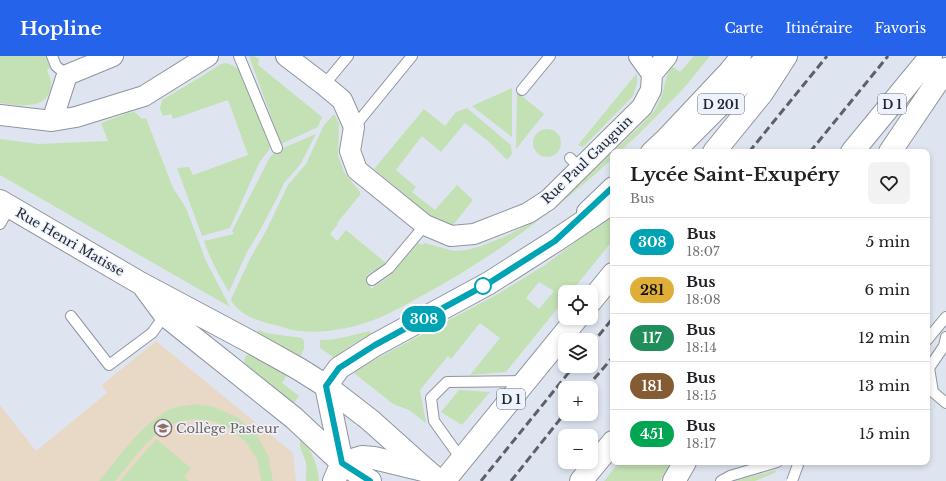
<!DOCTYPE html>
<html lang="fr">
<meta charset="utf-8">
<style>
:root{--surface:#fff;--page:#f2f2f2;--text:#202124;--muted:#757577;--line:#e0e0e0;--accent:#2563eb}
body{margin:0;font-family:"Libre Baskerville",serif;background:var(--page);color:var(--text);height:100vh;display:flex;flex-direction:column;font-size:15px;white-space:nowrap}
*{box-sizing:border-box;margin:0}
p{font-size:13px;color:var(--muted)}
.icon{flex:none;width:22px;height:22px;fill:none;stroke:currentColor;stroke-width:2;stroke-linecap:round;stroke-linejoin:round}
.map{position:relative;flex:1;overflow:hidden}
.details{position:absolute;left:610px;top:93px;width:320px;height:316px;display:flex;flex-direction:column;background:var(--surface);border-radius:8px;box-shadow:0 2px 6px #0003}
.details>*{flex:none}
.badge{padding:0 8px;border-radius:13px;font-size:14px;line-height:26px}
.controls{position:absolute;left:558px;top:229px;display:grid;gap:8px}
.controls a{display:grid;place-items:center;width:40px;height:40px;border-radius:8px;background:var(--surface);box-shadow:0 2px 6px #0003;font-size:20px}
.map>.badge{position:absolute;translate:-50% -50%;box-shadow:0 0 0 2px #fff}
.round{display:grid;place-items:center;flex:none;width:42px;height:42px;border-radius:8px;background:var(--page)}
.head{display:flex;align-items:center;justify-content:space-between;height:68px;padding:0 20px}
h1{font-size:19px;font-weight:700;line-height:30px}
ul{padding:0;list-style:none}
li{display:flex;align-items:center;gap:12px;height:48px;padding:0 20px;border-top:1px solid var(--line)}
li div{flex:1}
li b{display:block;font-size:15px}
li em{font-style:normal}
li .badge{min-width:44px;font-weight:700;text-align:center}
header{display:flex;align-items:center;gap:24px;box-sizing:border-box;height:56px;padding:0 20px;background:var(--accent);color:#fff}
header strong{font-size:19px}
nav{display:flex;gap:22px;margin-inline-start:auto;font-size:14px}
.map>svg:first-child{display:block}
.education{fill:#e8d9c6}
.green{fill:#c3e1b4;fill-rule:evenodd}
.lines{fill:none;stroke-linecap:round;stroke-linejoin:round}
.service-casing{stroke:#8f959f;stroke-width:12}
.minor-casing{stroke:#8f959f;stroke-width:22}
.tertiary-casing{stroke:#8f959f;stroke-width:24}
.secondary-casing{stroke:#8f959f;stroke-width:24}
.trunk-casing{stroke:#8f959f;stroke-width:24}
.service{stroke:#fff;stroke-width:10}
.minor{stroke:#fff;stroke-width:20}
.tertiary{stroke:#fff;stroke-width:22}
.secondary{stroke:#fff;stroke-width:22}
.trunk{stroke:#fff;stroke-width:22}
.rail{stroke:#5d6066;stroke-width:3;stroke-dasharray:8 4;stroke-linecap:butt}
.service-bridge-casing{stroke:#8f959f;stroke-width:12;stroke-linecap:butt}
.service-bridge{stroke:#fff;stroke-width:10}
.line-casing{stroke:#fff;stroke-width:9}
.line{stroke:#00a3b4;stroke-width:6}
.stop-dot{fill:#fff;stroke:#00a3b4;stroke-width:2}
.labels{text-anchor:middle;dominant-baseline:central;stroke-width:3;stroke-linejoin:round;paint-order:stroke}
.shield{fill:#ecf3fe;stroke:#61656b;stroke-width:1}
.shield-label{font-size:12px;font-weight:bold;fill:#26282c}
.street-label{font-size:13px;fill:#26282c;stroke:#ecf3fe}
.education-label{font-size:13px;fill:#785e54;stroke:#ecf3fe;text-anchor:start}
</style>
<header>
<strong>Hopline</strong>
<nav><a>Carte</a><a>Itinéraire</a><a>Favoris</a></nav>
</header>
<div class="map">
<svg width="946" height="425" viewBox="0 0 946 425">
<rect width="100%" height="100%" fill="#dfe5f0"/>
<!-- education -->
<path class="education" d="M156,285L293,397L296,425H0V349L36,395L107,337L102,329Z"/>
<!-- green -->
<path class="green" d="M0,0H45L50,12L47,14C48,18 51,23 51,27C51,55 19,50 0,47Z
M249,0H254L259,3L258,9L322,61L318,71L281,88Z
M694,0H710L684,32L640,77L619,96H613V102C557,154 494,200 427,237C403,250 382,263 355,270C339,274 318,277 301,275C293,275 283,271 275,269C257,265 242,260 231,245L232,241L251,201L267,173L288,129L306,108L324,69L334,58L339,67L338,99L344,116L360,136V139L337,167L338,168L330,178L337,185L346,174L386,207L367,219L371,233L390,220L418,187L422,189L425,187L432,189L454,195L467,194L481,190L506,180L531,167L558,146L601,107L640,70L655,54L661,42L668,16L672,10L680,16Z
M227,7L234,10L241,15L270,91L269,94L259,107L230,172L202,180L177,112L189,111L193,119L248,99L228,44L173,63L171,58L163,60L160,53L162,44L199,22L221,8Z
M637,17V27L633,40L585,89L583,91L578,89Z
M512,32V81L472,50Z
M517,36L544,58L516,93Z
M467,52L511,89L512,98L507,104L488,85L465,67L441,96L422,80L396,114L416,131L412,136L435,154L457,129L473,144L454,168H449L433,162L374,113L424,53L445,70L456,56Z
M134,56L138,59L142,63L146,62L173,132L186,152L206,205L230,251L0,119V83L38,88L108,85L101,67L128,57Z
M533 87a14 14 0 1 1 28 0a14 14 0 1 1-28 0Z
M316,78L300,109L284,127L278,140L259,176L247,196L229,236C219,220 210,203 204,185L234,178L232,175L270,101L276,95Z
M613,158V184L571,236H565V243L506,316L470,319L500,282L480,267L451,303L448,300L420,334L426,367L409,354L393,348L354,317L363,310L498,238L545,209ZM539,226L554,235L539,253L526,242Z
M260,274L266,277L302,282L304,285V293L300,301L256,276Z
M370,275L371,278L350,290L335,302L320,292V284C337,284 353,279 370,275Z
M247,299H253L287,319L282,327L299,340L293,348L245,308C244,305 244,301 247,299Z
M459,334L490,336L462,369L441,356Z
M194,348L214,351L238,362L256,378L268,399L273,425H261V422L257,403L246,386L231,373L213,365L194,363L178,366L160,374L143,391L115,425H99C120,400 140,369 170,353C177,350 187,350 194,348Z
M156,383L191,412L184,421L189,425H120L149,391H150Z
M301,383C312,395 318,409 319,425H306C305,419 307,414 306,408C305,399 297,393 301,383Z
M619,406H672L660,425H604Z
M776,414L775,417L755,425H735Z"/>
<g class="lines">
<defs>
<path id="service" d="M52,0L56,10L67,19
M239,0L277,92
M324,29L348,0
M522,34L550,0
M354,71L412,0
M570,102L580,112
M0,168L10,151
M372,224L389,212L425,169
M71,260L109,309L152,277L165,259
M946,281L944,290L929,312L933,336L946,347
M927,284L946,261
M462,404L434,365L431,342L447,326L524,325
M721,425L730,420L777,406"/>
<path id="minor" d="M286,0L324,29L342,44L354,71L350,95L357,114L425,169L451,180L474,178L528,157L548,144L642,51L651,34L652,18L639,0
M652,18L667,0
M0,59L52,65L76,61L144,40L208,0
M52,65L67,19L113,0
M651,96L665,83L729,15L741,0
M587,156L613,131"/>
<path id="tertiary" d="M0,145L140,227L247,284L299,313L326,330L370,364L427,415
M145,232L165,259L294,362L342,407"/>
<path id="secondary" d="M326,330L342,407
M342,407L362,401L374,402L427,415L439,425
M342,407L370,425
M334,425L342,407"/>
<path id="trunk" d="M673,96L769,0
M714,96L762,37L786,0
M852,96L931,0
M890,96L946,13
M591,245L613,218
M326,330L339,312L375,289L489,227L555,185L613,146
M444,425L577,262
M581,425L613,386
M674,425L685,406"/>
</defs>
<!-- service casing -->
<use href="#service" class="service-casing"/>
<!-- minor casing -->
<use href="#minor" class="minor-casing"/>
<!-- tertiary casing -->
<use href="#tertiary" class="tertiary-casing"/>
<!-- secondary casing -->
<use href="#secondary" class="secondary-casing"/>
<!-- trunk casing -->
<use href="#trunk" class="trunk-casing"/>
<!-- service -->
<use href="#service" class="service"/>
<!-- minor -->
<use href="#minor" class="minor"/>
<!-- tertiary -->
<use href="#tertiary" class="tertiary"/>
<!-- secondary -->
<use href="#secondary" class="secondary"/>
<!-- trunk -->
<use href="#trunk" class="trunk"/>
<!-- rail -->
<path class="rail" d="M749,96L827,0
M810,96L888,0
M591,289L613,262
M586,332L613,301
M481,425L574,310
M511,425L565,357"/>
<defs>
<path id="service-bridge" d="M792,425L799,406"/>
</defs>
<!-- service-bridge casing -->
<use href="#service-bridge" class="service-bridge-casing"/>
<!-- service-bridge -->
<use href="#service-bridge" class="service-bridge"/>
</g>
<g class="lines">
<defs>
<path id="line" d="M370,425L342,407L326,330L339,312L375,289L489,227L555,185L613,131"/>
</defs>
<!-- line casing -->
<use href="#line" class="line-casing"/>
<!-- line -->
<use href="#line" class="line"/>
</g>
<!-- icons -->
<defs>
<symbol id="school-ring" viewBox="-11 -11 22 22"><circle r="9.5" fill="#ecf3fe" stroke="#8d6e63" stroke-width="1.5"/><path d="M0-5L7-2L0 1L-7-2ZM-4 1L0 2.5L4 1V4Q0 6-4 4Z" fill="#8d6e63"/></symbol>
</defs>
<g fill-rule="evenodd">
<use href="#school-ring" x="153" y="362" width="20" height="20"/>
</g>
<!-- markers -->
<circle class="stop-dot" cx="483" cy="230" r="8"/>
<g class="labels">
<!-- shield labels -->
<g class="shield">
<rect x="698" y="38" width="46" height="20" rx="3"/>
<rect x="878" y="38" width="28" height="20" rx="3"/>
<rect x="497" y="333" width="28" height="20" rx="3"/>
</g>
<g class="shield-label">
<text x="721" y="48">D 201</text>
<text x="892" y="48">D 1</text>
<text x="511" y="343">D 1</text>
</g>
<!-- street labels -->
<g class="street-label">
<text transform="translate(587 104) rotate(-44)">Rue Paul Gauguin</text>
<text transform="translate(70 186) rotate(30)">Rue Henri Matisse</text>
</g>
<!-- education labels -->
<g class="education-label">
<text x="176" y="372">Collège Pasteur</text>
</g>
</g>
</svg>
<div class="controls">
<a><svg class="icon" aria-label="locate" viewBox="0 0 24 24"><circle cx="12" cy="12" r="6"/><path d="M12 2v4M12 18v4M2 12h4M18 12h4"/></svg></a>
<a><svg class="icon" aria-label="layers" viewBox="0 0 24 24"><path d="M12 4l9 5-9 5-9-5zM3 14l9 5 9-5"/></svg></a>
<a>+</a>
<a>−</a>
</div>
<b class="badge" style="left:424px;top:263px;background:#00a3b4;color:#fff">308</b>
<section class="details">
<div class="head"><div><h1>Lycée Saint-Exupéry</h1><p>Bus</p></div><a class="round"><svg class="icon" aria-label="heart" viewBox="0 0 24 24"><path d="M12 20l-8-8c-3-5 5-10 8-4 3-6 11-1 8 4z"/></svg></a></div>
<ul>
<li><span class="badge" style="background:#00a3b4;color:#fff">308</span><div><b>Bus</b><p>18:07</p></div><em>5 min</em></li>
<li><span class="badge" style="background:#dfae39;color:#111">281</span><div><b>Bus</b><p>18:08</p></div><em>6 min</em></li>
<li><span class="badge" style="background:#1f8e5a;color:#fff">117</span><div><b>Bus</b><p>18:14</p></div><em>12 min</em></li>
<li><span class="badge" style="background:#845b32;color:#fff">181</span><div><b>Bus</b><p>18:15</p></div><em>13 min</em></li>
<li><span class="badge" style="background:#00a651;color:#fff">451</span><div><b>Bus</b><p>18:17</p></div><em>15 min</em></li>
</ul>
</section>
</div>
